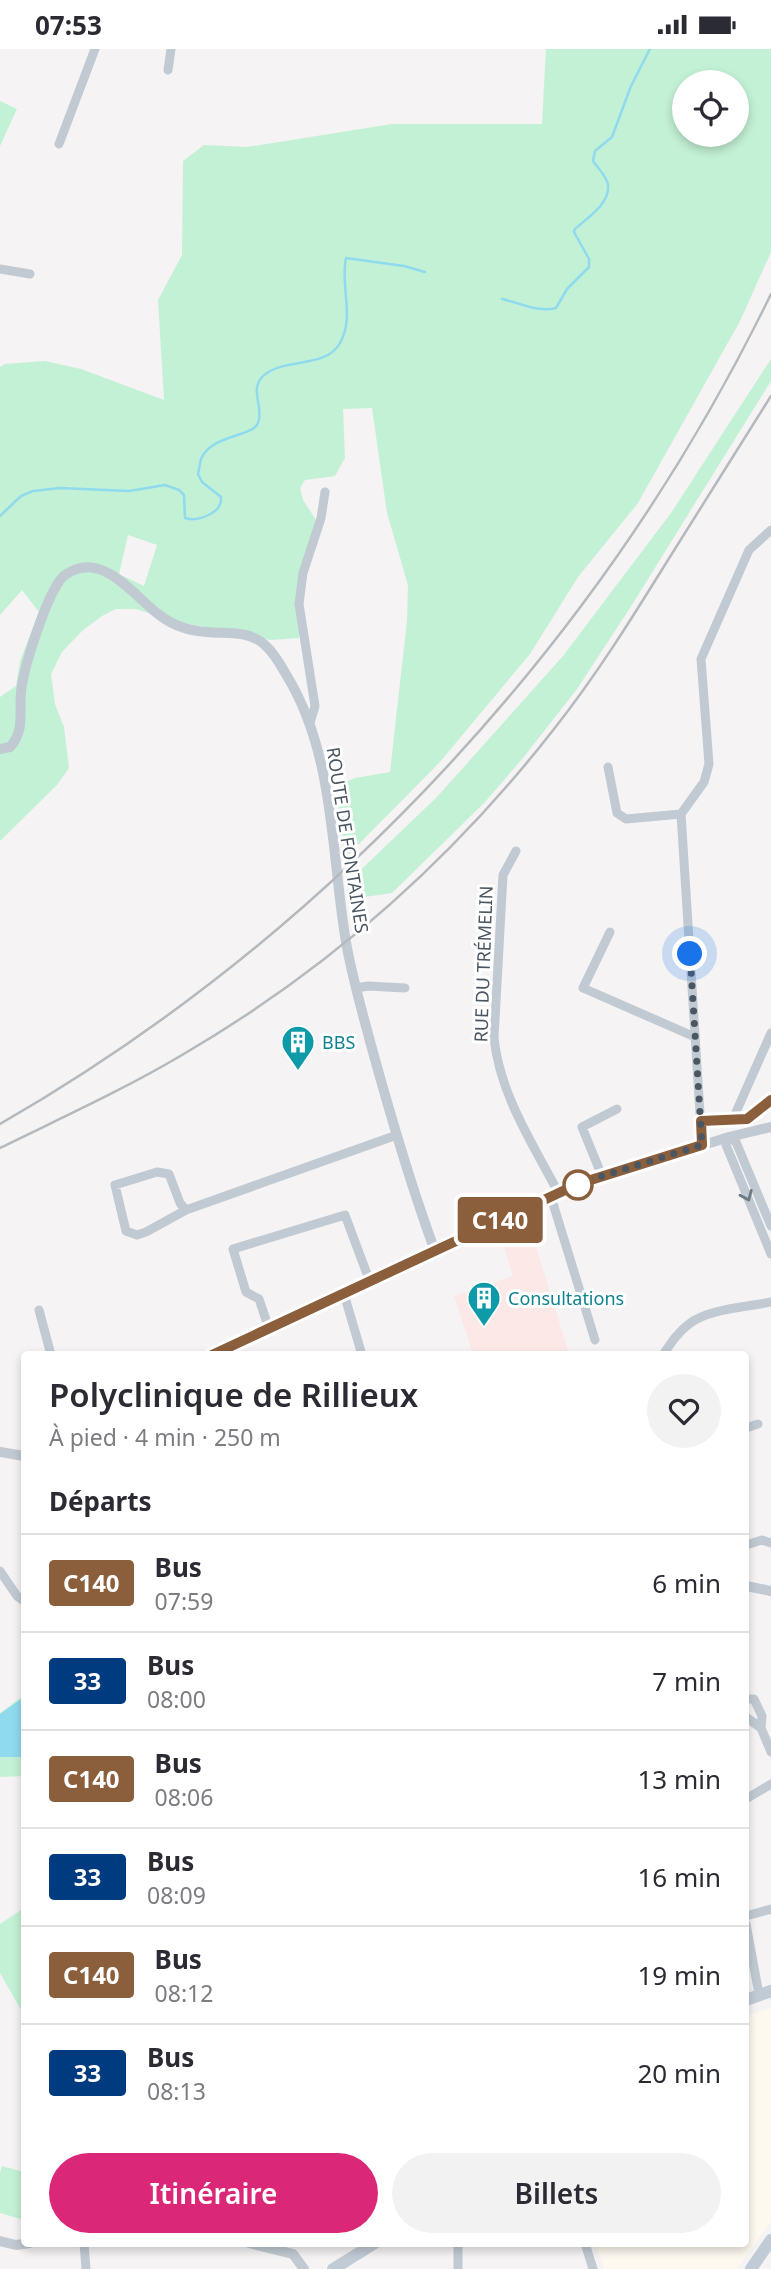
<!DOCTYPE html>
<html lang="fr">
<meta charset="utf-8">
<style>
:root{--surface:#fff;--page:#f2f2f3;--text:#2b2b33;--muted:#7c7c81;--line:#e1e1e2;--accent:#db2777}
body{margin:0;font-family:"Noto Sans",sans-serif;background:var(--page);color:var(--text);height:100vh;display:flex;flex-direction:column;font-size:26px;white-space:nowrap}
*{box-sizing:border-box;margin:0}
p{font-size:23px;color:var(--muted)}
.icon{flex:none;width:38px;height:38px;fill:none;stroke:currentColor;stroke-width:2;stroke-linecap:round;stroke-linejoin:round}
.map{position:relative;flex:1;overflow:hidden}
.side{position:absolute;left:21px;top:1302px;width:728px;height:896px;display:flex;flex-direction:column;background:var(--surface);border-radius:7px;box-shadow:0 4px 10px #0003}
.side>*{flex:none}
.badge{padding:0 14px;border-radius:5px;font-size:24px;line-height:46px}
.fabs{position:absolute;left:672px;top:21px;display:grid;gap:14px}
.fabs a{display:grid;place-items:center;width:77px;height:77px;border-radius:50%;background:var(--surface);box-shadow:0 4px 10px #0003;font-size:35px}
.you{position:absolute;width:35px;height:35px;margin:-18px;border:5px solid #fff;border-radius:50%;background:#1a73e8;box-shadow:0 0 0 10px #1a73e833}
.map>.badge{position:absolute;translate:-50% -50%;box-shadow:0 0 0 4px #fff}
h2{padding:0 28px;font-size:26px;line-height:63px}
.round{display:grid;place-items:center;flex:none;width:74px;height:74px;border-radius:37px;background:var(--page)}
.head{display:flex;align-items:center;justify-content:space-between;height:119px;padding:0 28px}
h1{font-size:33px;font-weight:600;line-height:52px}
.cta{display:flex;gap:14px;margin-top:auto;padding:14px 28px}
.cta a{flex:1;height:80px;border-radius:42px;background:var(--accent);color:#fff;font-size:28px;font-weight:600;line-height:80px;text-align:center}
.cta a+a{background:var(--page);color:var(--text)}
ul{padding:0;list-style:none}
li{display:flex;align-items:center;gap:21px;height:98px;padding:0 28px;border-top:2px solid var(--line)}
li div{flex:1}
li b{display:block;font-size:26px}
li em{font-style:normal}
li .badge{min-width:77px;font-weight:700;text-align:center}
.status{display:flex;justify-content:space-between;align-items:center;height:49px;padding:0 35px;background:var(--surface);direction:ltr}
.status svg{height:19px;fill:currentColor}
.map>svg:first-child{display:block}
.commercial{fill:#fdf9ef}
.medical{fill:#fce8e6}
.green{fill:#c3f1d5;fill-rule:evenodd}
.water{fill:#90daee}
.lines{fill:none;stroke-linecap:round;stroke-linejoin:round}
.stream{stroke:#90daee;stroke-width:2.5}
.minor{stroke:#c1cad2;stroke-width:9}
.tertiary{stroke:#c1cad2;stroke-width:10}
.secondary{stroke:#c1cbd6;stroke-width:12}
.rail{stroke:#b5b8bd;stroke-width:2.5}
.oneway{stroke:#6e7983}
.line-casing{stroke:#fff;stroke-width:16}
.line{stroke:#8b5e3c;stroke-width:10}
.walk{stroke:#4a5661;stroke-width:7;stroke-dasharray:0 12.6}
.stop-dot{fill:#fff;stroke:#8b5e3c;stroke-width:3.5}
.labels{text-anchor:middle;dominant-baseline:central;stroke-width:6;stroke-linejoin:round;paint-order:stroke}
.street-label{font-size:18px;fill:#4a5661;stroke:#fff}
.culture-label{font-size:18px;fill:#0d838f;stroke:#fff;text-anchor:start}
</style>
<div class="status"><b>07:53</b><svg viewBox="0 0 49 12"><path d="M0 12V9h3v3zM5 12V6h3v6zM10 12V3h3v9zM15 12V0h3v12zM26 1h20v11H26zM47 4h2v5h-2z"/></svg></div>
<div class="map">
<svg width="771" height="2220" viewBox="0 0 771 2220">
<rect width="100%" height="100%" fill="#f5f3f3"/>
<!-- commercial -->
<path class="commercial" d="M771,1959V2172L737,2220H604L596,2195L746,2194V1967Z"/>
<!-- medical -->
<path class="medical" d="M527,1168L569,1305H473L454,1247L513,1227L498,1180Z"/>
<!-- green -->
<path class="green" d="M546,0H771V203L740,272L638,454L578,528L530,605L439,714L345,809L336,743L339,736L355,729L390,723L407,572L408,536L387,464L372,359L343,360L345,409L335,427L305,431L300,439L303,451L316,471L303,517L299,589L270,591L237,583L175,573L136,560H116L102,567L82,582L62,603L51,625L55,655L64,678L69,719L57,736L0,792V648L16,637L20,612L39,563L22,541L0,566V318L5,315L45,312L81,320L164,351L158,251L182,206L183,112L204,96L247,98L392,75H542ZM684,33H737V86H684ZM128,486L157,496L144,537L119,525Z
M0,52L17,60L0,97Z
M771,310V332L630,559L577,640L523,709L485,753L392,844L351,850L348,833L437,748L563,607L671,464Z
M24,1646V1727L0,1728V1664Z
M24,1859V1966L0,1924V1875Z
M2,2117L24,2123V2171L0,2164V2124Z"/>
<!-- water -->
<path class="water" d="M24,1648V1708H0V1665Z"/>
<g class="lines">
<!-- stream -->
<path class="stream" d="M502,250C520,254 539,264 556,259L567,240L589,218V210L574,183L575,180C587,169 610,155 608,136C607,128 598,119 593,112L595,102L612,88L631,37L650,0
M0,467L21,447L33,442L60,439L129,442L165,436L179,441L184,446L185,469C198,473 223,464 221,448L202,433L198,425C199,421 200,414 201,410C212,385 253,388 258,374C265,357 246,338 267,324C289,309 326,319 340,294C355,268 340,237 346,209L404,217L425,223"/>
<!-- minor -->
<path class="minor" d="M168,21L171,0
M59,95L95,0
M0,220L30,225
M310,674L315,657L299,555L303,524L321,469L325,443
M608,718L617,764L626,770L681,765L702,1096
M681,765L704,733L709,715L701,610L749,501L771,481
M516,802L503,826L494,989C500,1046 533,1095 559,1145
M610,883L583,939L695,988
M356,939L368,937L405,939
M733,1070L771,984
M747,1070L771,1051
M700,1072L747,1070
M602,1127L582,1078L617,1060
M551,1148L595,1291
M186,1161L146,1183L137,1186L126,1182L115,1136L157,1123L169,1125L180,1154L186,1161L397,1086
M771,1177L736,1093L729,1088L726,1096L771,1205
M344,1245L362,1306
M39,1261L51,1306
M269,1280L259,1250L246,1243L233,1200L345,1166L370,1233
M663,1306C671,1294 678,1283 689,1275C707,1260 748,1258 771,1253
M746,1379L758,1375
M746,1496L762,1491L771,1494
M0,1522L17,1547L24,1552
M746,1650H754L762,1667L761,1679L771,1703
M746,1668L761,1679
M746,1750L771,1735
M746,1867L771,1860
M746,1875L759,1945
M84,2194L86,2220
M585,2194L593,2220
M458,2220V2194"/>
<!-- tertiary -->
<path class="tertiary" d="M0,700L10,698C25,682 19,664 21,643C23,621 48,539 65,526C101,500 132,545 158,565C172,576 189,582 207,583C228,585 250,581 266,597C275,605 281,617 287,627C335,706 331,805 346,893C352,928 362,962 371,996C390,1065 410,1135 435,1202
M212,1306L578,1135L729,1088L771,1078
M0,1403L24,1407
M746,1537L771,1542
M0,2192L16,2196L30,2194
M249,2194L293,2205L304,2220"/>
<!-- secondary -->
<path class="secondary" d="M746,1951L771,1942
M333,2220L375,2194
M751,2220L771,2191"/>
<!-- rail -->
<path class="rail" d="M0,1075C332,884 604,589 771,245
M0,1099C61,1069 123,1041 182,1006C326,922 452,811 554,680C596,627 632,569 668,511C702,456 737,402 771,347"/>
</g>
<!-- one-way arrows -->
<defs><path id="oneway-chevron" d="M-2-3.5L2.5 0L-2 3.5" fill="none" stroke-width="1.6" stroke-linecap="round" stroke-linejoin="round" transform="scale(1.75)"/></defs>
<use class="oneway" href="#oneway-chevron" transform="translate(747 1147) rotate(67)"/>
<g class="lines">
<defs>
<path id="line" d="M212,1306L578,1135L702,1096L701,1072L747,1070L771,1051"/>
</defs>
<!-- line casing -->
<use href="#line" class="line-casing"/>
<!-- line -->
<use href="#line" class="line"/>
<!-- walk -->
<path class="walk" d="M578,1136L602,1127L702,1096L690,905"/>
</g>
<!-- icons -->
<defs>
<symbol id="building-pin" viewBox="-11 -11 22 30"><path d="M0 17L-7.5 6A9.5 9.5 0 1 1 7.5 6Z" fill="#0f9aa8" stroke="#fff"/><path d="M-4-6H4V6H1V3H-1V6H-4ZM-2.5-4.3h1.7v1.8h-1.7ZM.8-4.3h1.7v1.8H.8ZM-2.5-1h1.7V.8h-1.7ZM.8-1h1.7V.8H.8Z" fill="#fff"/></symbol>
</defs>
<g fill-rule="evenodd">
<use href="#building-pin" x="279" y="974" width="38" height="52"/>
<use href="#building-pin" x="465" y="1230" width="38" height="52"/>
</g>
<!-- markers -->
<circle class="stop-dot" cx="578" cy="1136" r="14"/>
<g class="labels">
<!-- street labels -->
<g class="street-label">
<text transform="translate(348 791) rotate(81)">ROUTE DE FONTAINES</text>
<text transform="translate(483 915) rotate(-88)">RUE DU TRÉMELIN</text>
</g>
<!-- culture labels -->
<g class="culture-label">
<text x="322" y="993">BBS</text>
<text x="508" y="1249">Consultations</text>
</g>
</g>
</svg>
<div class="fabs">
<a><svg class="icon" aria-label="locate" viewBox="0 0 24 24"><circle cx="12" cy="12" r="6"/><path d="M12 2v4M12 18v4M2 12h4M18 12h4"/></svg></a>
</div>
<div class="you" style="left:690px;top:905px"></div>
<b class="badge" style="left:500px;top:1171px;background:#8b5e3c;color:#fff">C140</b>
<section class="side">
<div class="head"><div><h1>Polyclinique de Rillieux</h1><p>À pied · 4 min · 250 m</p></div><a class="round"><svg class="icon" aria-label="heart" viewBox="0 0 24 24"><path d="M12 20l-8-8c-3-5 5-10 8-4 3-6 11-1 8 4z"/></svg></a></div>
<h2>Départs</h2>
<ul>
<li><span class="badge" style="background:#8b5e3c;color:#fff">C140</span><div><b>Bus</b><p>07:59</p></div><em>6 min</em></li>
<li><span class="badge" style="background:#003b80;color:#fff">33</span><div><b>Bus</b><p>08:00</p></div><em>7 min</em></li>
<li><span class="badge" style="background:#8b5e3c;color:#fff">C140</span><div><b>Bus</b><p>08:06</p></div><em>13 min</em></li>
<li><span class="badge" style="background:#003b80;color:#fff">33</span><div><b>Bus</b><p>08:09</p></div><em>16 min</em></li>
<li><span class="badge" style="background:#8b5e3c;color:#fff">C140</span><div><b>Bus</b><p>08:12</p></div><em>19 min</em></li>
<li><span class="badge" style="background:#003b80;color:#fff">33</span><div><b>Bus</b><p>08:13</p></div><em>20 min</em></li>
</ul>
<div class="cta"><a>Itinéraire</a><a>Billets</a></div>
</section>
</div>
